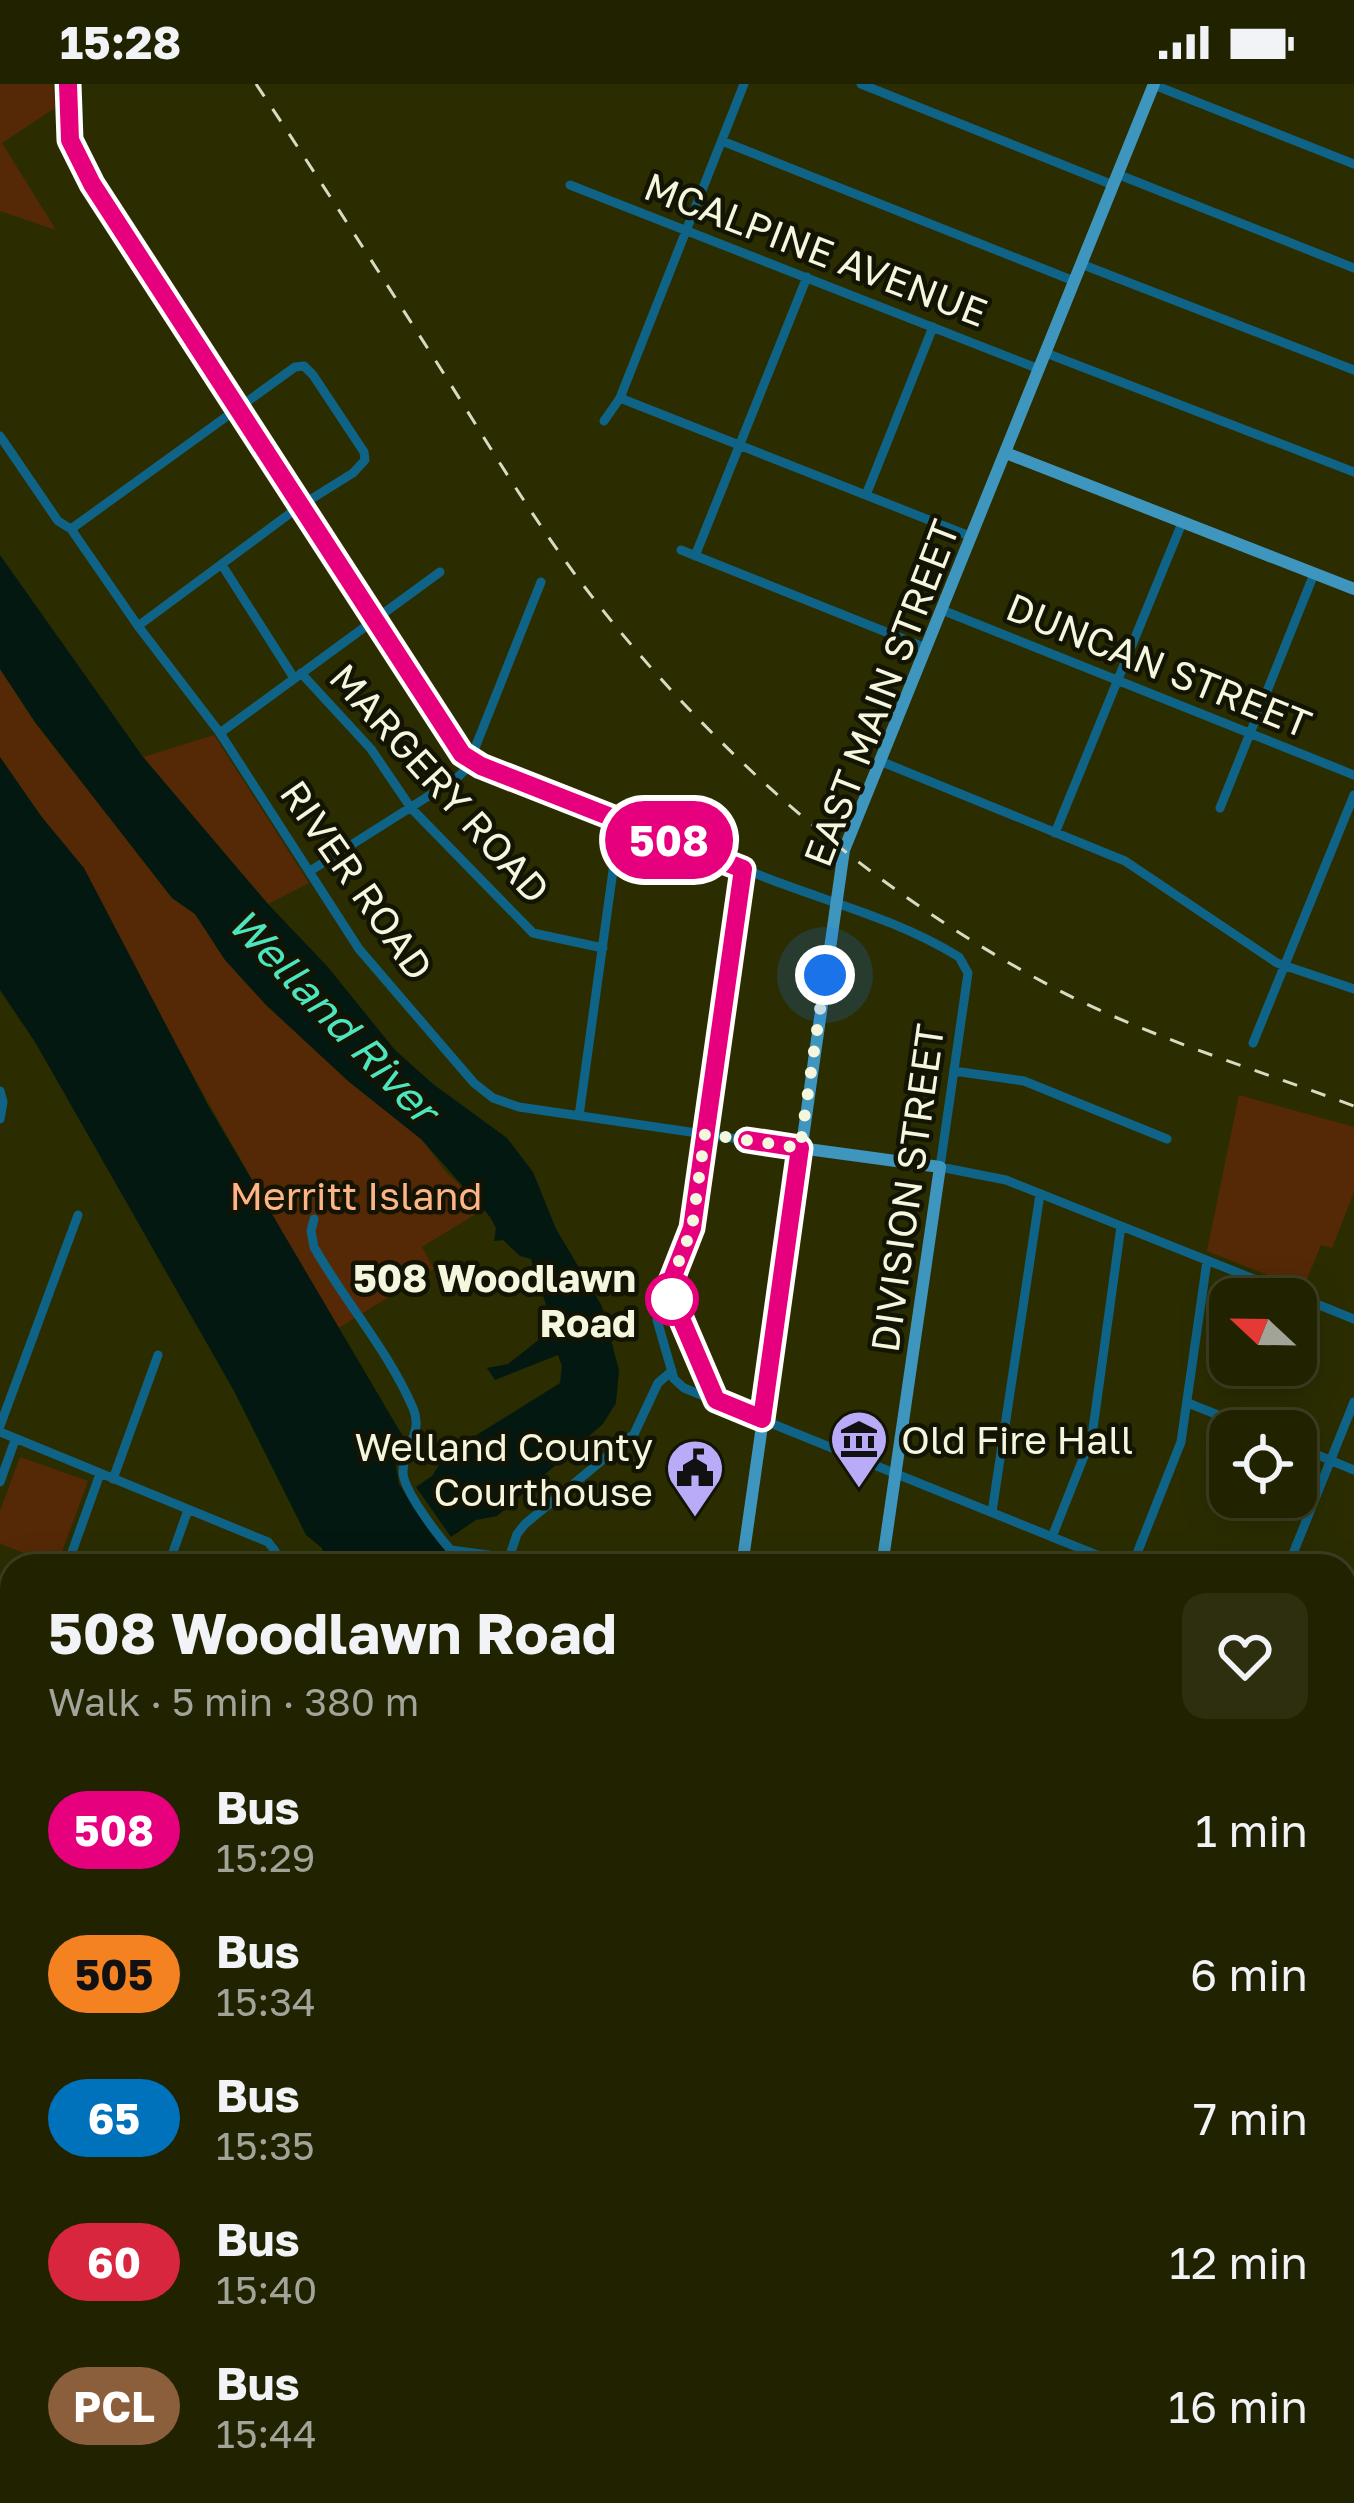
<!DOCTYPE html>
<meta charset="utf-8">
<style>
:root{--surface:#202200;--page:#2d2f0f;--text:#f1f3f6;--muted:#a2a499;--line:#3d3f22}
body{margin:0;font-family:"Golos Text",sans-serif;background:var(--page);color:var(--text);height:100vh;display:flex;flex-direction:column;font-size:45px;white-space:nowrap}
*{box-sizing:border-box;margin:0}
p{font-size:39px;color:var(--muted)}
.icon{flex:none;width:66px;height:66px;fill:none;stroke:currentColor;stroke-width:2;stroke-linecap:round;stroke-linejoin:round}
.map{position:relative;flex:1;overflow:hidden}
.drawer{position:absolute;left:0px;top:1470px;width:1356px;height:951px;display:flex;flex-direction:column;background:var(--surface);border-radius:36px 36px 0 0;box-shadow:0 6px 30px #0003,0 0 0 3px var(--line)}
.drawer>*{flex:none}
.badge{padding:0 24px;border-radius:39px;font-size:42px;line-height:78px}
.needle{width:78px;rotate:292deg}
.controls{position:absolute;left:1209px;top:1194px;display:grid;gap:24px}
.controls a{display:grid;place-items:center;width:108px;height:108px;border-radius:24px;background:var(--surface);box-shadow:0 6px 30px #0003,0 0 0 3px var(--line);font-size:60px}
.you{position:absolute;width:60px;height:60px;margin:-30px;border:9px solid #fff;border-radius:50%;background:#1a73e8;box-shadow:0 0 0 18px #1a73e833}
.map>.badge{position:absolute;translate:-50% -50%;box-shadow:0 0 0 6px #fff}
.round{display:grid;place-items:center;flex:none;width:126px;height:126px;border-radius:24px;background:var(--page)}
.overview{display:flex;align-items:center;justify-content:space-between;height:204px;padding:0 48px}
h1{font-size:57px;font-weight:700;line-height:90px}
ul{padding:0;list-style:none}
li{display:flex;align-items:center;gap:36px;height:144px;padding:0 48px}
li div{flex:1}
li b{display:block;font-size:45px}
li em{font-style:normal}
li .badge{min-width:132px;font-weight:700;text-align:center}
.status{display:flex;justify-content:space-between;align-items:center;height:84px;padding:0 60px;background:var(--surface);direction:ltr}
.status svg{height:33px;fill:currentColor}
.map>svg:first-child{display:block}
.green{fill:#562906}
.water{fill:#041812}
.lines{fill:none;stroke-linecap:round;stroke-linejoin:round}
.minor{stroke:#0f6386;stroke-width:9}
.major{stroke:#3e96bf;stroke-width:12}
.rail{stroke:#d9dbc0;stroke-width:3;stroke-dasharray:15 15;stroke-linecap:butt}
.line-casing{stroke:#fff;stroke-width:27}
.line{stroke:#e6007e;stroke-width:18}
.walk{stroke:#f4f6dd;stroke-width:12;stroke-dasharray:0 21.6}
.stop-dot{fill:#fff;stroke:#e6007e;stroke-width:6}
.labels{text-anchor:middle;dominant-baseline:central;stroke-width:9;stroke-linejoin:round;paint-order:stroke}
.street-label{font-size:39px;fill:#f4f6dd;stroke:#131403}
.park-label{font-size:39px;fill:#fdb487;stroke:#131403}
.stop-label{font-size:39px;font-weight:bold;fill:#f4f6dd;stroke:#131403;text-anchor:end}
.poi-label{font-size:39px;fill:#f4f6dd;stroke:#131403;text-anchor:start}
.water-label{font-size:42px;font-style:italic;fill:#4de5be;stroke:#131403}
</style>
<div class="status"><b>15:28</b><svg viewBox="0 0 49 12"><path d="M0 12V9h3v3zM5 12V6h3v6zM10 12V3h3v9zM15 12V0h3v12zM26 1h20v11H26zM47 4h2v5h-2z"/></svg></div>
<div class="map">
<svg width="1354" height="2419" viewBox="0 0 1354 2419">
<rect width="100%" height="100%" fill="#2b2d00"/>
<!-- green -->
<path class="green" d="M0,0H53L55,24L2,59L56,146L0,127Z
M0,585L35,639L172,814L195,830L225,876L266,921L422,1056L445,1087L484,1125L422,1163L434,1185L337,1245L156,926L41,732L0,673Z
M214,651L309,799L268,820L143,673Z
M1239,1011L1354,1043V1108L1332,1164L1321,1161L1303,1205L1207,1167Z
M20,1373L88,1397L57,1481L0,1460V1427Z
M0,2143L12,2147L2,2183L12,2187V2395L0,2390Z"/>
<!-- water -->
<path class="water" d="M0,471L143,673L268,820L327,882L395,966L433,1000L507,1054L533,1088L556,1145L602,1222L619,1286L616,1319L603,1340L497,1432L476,1436L451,1453L416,1403L432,1392L446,1370L560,1299L562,1282L558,1271L495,1296L487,1284L508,1280L546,1250V1221L531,1175L520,1172L503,1156L494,1157L496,1144L490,1133L422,1056L348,997L266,921L225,876L195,830L172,814L35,638L0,585Z
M0,673L41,732L84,784L209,1023L405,1356L396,1382L399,1400L449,1473L477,1482H342L325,1473L322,1464L306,1451L234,1307L35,958L0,906Z
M1344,2258L1354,2265V2396L1344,2389Z
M283,2409H353L358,2419H289Z"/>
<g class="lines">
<!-- minor -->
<path class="minor" d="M68,0L70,55L83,84L462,670L481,682C579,717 675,758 772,796C835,820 901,837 959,873L968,889L940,1083L1006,1096L1354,1235
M861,0L1113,101
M1154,1L1354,80
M722,57L1074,197
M1117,90L1354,184
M570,101L1039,285
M1081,180L1354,286
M1046,269L1354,388
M620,314L972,453
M604,337L620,314L744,0
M0,352L58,437L71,445L138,542L220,649L359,865L474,999L493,1014L519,1023L800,1064
M866,411L933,243
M71,445L295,283L304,282L313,291L364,368L365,376L353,389L300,422L138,542
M681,466L926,564
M695,472L807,193
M222,481L294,594
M942,526L1354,691
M301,589L371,665L411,724L533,849L603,864
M220,649L440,488
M880,677L1125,777L1277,879L1354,905
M1220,724L1314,490
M1055,749L1182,439
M743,785L692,1143L657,1236L674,1295L684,1304L1124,1482
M310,787L457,694L467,684L541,498
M1253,959L1354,711
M954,987L1024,997L1167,1055
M0,1007L3,1018L0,1035
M579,1032L620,736
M314,1135L311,1147L314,1163C345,1218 388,1266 413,1324C424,1349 403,1363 403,1387C402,1405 438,1452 451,1466L503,1473L535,1482
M1188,1319L1258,1347
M0,1342L78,1131
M0,1348L268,1458L275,1467L271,1482
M1296,1362L1354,1386
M113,1395L158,1271
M0,1398L15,1356
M992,1428L1040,1110
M1052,1453L1092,1352L1121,1142
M509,1474L517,1450L525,1440L634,1350L658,1299L672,1287
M67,1482L100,1390
M168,1482L188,1426
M615,1482L654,1476L686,1482
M1132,1482L1181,1358L1207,1177
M1288,1482L1354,1318
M1344,1587L1350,1573
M0,1670L12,1634
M0,1781L12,1786
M1344,1840L1354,1843
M1344,1888L1354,1865
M0,1937L12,1904
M0,1969L12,1973
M0,2395L12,2399
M35,2409L57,2419
M428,2409L452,2419
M845,2409L869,2419
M639,2419L641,2409
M736,2419L738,2409"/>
<!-- major -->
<path class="major" d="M1006,369L1354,505
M800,1064L940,1083L882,1482
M742,1482L844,766L1154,0
M0,1657L12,1661
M1344,2028L1354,2032
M547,2419L549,2409"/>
<!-- rail -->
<path class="rail" d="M256,0C318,93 379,188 439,282C491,364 540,448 601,524C725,680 881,813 1058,906C1151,954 1255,985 1354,1022"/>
</g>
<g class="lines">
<defs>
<path id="line" d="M68,0L70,56L92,100L462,670L481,682L743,785L692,1144L666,1210L674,1218L716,1316L762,1335L800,1064L747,1056"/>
</defs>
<!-- line casing -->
<use href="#line" class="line-casing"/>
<!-- line -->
<use href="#line" class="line"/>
<!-- walk -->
<path class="walk" d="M672,1215L666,1210L692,1144L705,1050L800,1064L825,891"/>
</g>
<!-- icons -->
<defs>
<symbol id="museum-pin" viewBox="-11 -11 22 30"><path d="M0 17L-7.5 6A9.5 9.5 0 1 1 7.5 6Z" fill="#b9abf7" stroke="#131403"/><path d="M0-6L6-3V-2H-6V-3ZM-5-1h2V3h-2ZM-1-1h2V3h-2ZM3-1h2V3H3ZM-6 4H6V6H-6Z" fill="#111"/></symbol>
<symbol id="civic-pin" viewBox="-11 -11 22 30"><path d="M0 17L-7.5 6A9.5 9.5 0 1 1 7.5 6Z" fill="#b9abf7" stroke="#131403"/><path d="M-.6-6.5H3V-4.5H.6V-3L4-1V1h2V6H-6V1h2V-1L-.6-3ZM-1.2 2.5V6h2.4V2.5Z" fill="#111"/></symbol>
</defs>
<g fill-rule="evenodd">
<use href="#museum-pin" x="826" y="1322" width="66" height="90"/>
<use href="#civic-pin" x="662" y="1351" width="66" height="90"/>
</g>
<!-- markers -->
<circle class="stop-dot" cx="672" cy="1215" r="24"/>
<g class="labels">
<!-- street labels -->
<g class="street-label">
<text transform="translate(816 165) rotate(21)">MCALPINE AVENUE</text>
<text transform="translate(1159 581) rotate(22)">DUNCAN STREET</text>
<text transform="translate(881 609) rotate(-69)">EAST MAIN STREET</text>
<text transform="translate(440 699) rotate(48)">MARGERY ROAD</text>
<text transform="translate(357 796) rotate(55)">RIVER ROAD</text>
<text transform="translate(907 1104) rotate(-82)">DIVISION STREET</text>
</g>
<!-- park labels -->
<g class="park-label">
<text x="356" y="1111">Merritt Island</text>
</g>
<!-- stop labels -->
<g class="stop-label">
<text x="636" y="1193">508 Woodlawn<tspan x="636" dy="45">Road</tspan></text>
</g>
<!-- poi labels -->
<g class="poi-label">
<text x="901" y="1355">Old Fire Hall</text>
<text x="653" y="1362" text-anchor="end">Welland County<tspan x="653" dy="45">Courthouse</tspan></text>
</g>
<!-- water labels -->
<g class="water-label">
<text transform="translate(334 931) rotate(46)">Welland River</text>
</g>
</g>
</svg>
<div class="controls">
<a><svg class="needle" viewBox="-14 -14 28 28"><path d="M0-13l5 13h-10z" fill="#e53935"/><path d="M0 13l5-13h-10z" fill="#a2a499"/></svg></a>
<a><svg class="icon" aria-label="locate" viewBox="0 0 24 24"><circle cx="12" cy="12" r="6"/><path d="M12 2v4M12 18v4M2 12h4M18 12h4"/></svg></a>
</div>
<div class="you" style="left:825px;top:891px"></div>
<b class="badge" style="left:669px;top:756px;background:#e6007e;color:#fff">508</b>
<section class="drawer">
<div class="overview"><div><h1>508 Woodlawn Road</h1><p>Walk · 5 min · 380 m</p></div><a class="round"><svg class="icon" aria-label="heart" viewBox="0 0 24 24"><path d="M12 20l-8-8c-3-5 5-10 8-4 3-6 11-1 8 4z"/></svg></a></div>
<ul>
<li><span class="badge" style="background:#e6007e;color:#fff">508</span><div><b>Bus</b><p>15:29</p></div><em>1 min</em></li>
<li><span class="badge" style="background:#f58220;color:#111">505</span><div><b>Bus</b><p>15:34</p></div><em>6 min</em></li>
<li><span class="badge" style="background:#0072bc;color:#fff">65</span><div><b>Bus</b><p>15:35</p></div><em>7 min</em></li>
<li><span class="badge" style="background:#d7263d;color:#fff">60</span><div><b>Bus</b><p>15:40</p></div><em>12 min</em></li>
<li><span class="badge" style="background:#8b5e3c;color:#fff">PCL</span><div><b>Bus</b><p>15:44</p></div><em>16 min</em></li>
</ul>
</section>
</div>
